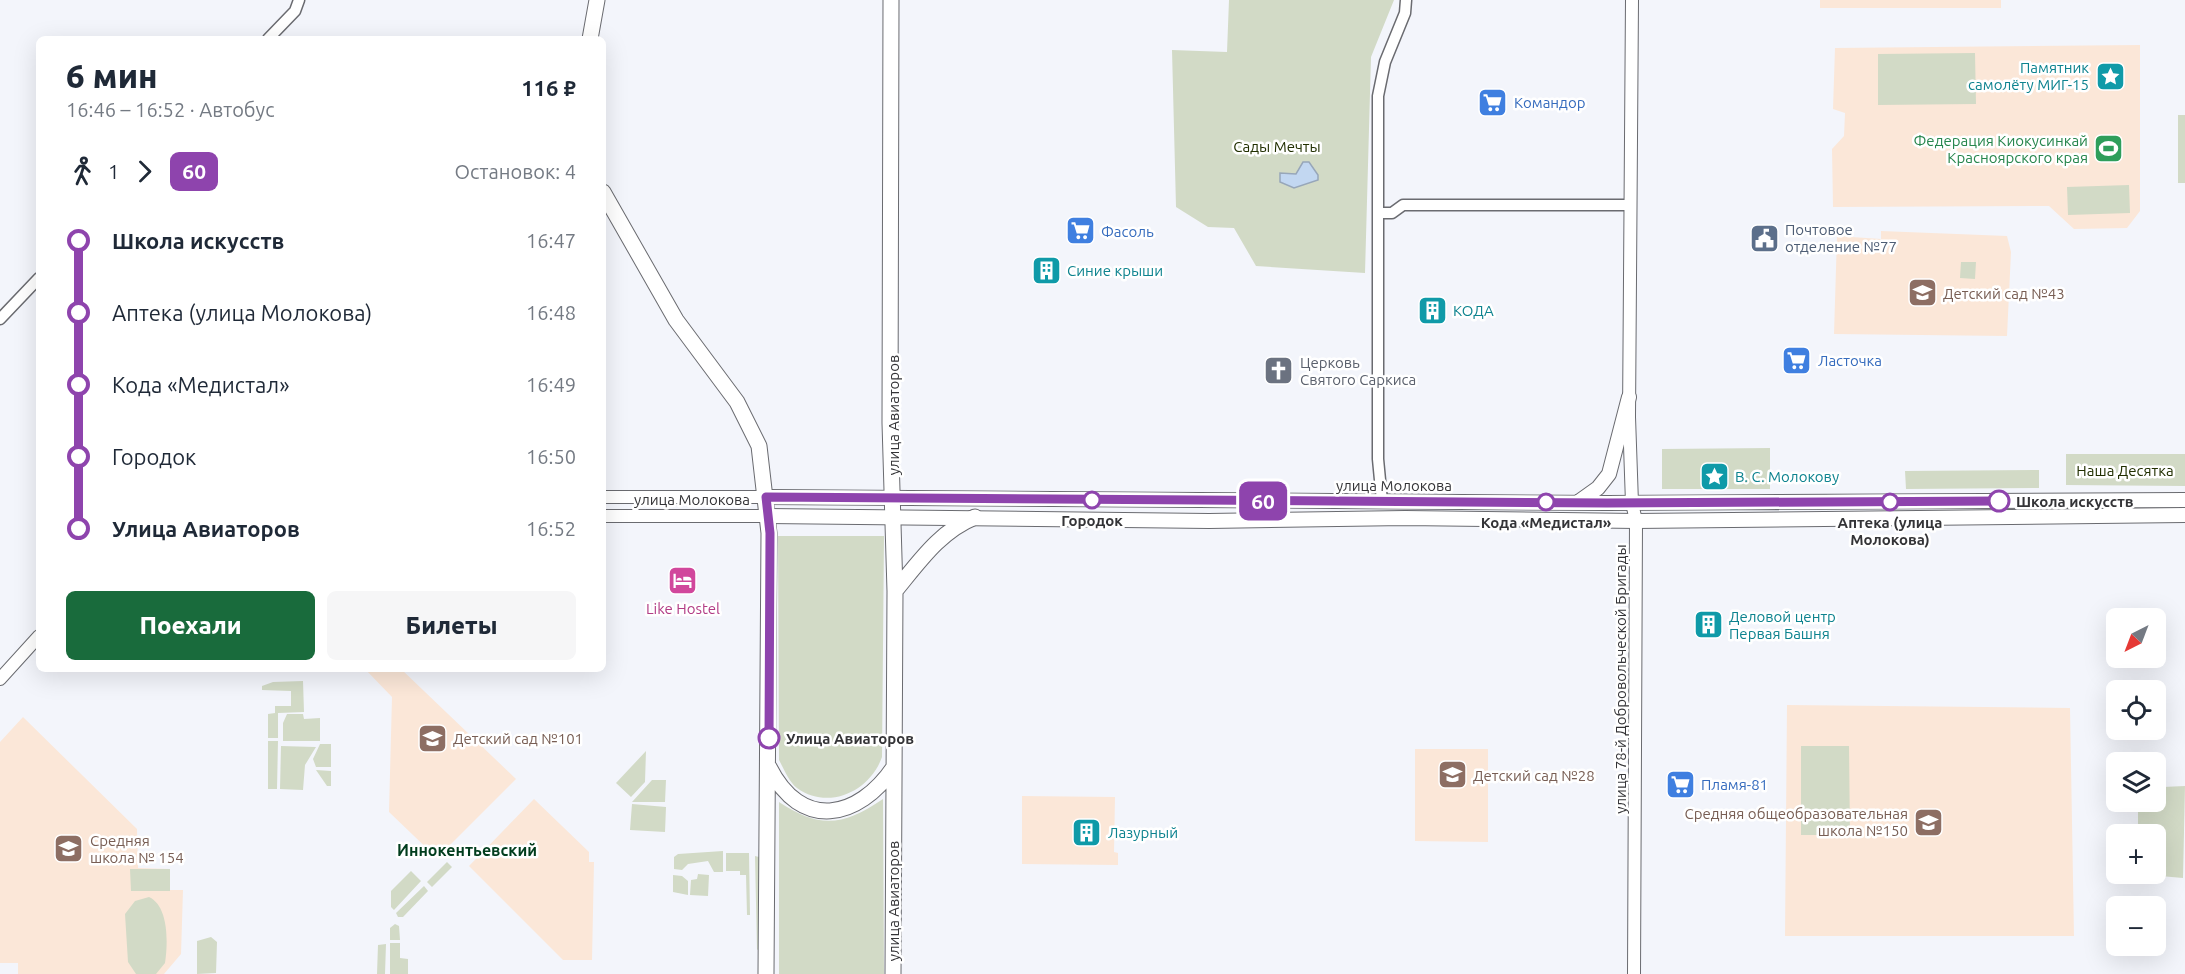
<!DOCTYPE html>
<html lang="ru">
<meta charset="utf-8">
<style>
:root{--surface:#fff;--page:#f6f6f7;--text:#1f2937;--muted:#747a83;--accent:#196b3c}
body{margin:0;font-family:Ubuntu,sans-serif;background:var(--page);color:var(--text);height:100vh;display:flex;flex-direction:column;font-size:22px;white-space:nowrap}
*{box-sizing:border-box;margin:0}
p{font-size:20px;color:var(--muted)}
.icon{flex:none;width:33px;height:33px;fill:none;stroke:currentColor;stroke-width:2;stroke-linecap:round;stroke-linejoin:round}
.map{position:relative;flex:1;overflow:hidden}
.sheet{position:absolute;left:36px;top:36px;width:570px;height:636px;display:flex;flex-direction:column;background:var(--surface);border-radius:9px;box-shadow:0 6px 24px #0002}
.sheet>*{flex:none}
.badge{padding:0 12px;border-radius:9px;font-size:21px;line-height:39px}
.needle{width:39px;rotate:222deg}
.tools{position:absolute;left:2106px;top:608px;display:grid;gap:12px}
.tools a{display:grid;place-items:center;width:60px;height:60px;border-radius:9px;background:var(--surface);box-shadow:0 6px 24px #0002;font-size:30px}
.map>.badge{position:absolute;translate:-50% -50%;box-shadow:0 0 0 3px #fff}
.legs{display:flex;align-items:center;gap:9px;height:66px;padding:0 30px;font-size:20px}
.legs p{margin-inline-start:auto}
.head{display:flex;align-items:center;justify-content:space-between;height:102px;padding:0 30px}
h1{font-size:33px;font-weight:800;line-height:45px}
.cta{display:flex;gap:12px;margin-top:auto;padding:12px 30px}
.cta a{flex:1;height:69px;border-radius:9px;background:var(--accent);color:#fff;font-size:24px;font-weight:800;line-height:69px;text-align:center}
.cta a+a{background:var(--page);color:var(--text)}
ul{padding:0 30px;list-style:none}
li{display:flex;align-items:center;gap:21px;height:72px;font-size:22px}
li i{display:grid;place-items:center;width:9px;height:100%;margin:0 8px;background:currentColor}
li i::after{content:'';width:15px;height:15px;margin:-8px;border:4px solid;border-radius:50%;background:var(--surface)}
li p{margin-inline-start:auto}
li:first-child i{background:linear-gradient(#0000 50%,currentColor 0)}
li:last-child i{background:linear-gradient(currentColor 50%,#0000 0)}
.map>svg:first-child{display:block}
.education{fill:#fbe7d8}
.green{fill:#d2dac6}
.water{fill:#c2d7f1;stroke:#97a6b9;stroke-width:1.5}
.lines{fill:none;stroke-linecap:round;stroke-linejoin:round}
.minor-casing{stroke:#6a6b70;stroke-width:13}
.tertiary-casing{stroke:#6a6b70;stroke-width:14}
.secondary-casing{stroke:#6a6b70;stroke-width:16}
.primary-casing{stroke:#6a6b70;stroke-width:17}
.minor{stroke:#fff;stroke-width:10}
.tertiary{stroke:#fff;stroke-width:12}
.secondary{stroke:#fff;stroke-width:14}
.primary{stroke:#fff;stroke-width:15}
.line-1-casing{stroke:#fff;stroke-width:14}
.line-1{stroke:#8e44ad;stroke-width:9}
.stop-1-dot{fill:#fff;stroke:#8e44ad;stroke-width:3}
.labels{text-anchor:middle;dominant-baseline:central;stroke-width:5;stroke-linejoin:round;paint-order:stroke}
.culture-label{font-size:15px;fill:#0d838f;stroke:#fff;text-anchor:start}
.shop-label{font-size:15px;fill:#366cbe;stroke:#fff;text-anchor:start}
.leisure-label{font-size:15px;fill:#27864d;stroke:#fff;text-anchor:end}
.park-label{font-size:15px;fill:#212f00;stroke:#fff}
.service-label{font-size:15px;fill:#4e5e75;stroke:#fff;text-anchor:start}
.education-label{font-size:15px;fill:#785e54;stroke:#fff;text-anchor:start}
.worship-label{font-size:15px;fill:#5b616d;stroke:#fff;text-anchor:start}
.street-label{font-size:15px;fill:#343437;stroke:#fff}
.stop-label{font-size:15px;font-weight:bold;fill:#343437;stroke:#fff}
.hotel-label{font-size:15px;fill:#b23c85;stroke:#fff}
.neighbourhood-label{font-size:16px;font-weight:bold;fill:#013d1d;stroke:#fff}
</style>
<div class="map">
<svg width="2185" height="974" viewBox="0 0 2185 974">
<rect width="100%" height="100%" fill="#f3f5fb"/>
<!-- education -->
<path class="education" d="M1820,0H2001V8H1820Z
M2140,45V211L2127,228L2074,229L2049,206L1833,207L1832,149L1844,136L1845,113L1833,109L1835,48Z
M1881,231L2007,236L2011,252L2007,336L1834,334L1837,236L1881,239Z
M365,669H401L516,779L437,858L389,812L392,697Z
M1787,705L2070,708L2074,936H1785Z
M23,717L137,829L138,868L170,869V890H183L181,954L164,974H18V963H0V742Z
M1415,749H1488V842L1415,841Z
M1022,796L1115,797L1114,852L1118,853V865L1022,864Z
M534,799L589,852V862H594L592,960H563L469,866Z"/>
<!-- green -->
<path class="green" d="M1229,0H1394L1371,57L1365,273L1256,266L1234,228L1208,227L1176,207L1172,50L1227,52Z
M1975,53L1976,104L1878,105V54Z
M2178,115H2185V183H2178Z
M2129,185L2130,213L2068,215L2067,187Z
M1961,262H1976L1975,279L1960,278Z
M1770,448V489H1662V449Z
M2066,454H2185V486L2066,485Z
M2039,470V488L1906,489L1905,471Z
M778,536H884L882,757C870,791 829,811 797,788C789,782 784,769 779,760Z
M303,681L304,712L278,713V738H268V714L275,713V706H291V691L262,690V686L273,682Z
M287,714H303L304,719L320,718V741H283V723Z
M268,741H278L277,789H268Z
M320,744H331V767H316L313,759Z
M281,746L316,747L305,765L303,790L280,789Z
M1801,746H1849L1850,835H1801Z
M646,751L645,782L631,797L616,783Z
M316,770L331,771V786H327Z
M2164,773L2163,787L2185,786L2183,878L2138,874L2156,873V834H2138V801H2156V774Z
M652,780H666L665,802H632Z
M883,799L884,974H779V802C820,829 843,826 883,799Z
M632,804L666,807L665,832L630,830Z
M723,851V872H714L708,861L688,864L682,870L674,869V857L678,854Z
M726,853H749L750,915H747L746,875H740V871H726Z
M755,856L759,857L760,948L757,950Z
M447,862L452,867L432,887L427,882Z
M130,869H170V891H131Z
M411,871L421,881L394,910L391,907V891Z
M698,874L709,875L708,896L690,895L691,880L697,879Z
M673,875L682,876L688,881V895L673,892Z
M424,886L428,891L403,917H398L396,913Z
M149,897C169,906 168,944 165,963L156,974H136L128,962L125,914L135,901Z
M395,924L399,926L400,940H390V928Z
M211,937L217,942L216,973L197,974V941Z
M390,943H400V958L408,959V974H390Z
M386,944L385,974H377L378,945Z"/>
<!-- water -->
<path class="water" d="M1303,162H1309L1318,175V180L1294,188L1280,182V173L1296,174Z"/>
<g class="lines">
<defs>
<path id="minor" d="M268,39L295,11L299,0
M1379,213H1392L1403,205H1630
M0,319L39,278
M1382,501L1378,459V96L1385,62L1405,13L1406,0"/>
<path id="tertiary" d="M1632,0L1629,417L1632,503L1636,521L1634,974
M603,497H767
M603,516H768
M0,679L39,636"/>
<path id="secondary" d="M767,497L1607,503L2185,500
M1577,503L1598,488L1609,474L1629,397
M768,516L1209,521L1405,518L1636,521L2185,515"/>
<path id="primary" d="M891,0L890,423L895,591L893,974
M590,39L597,0
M603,192L676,320L737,402L759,446L769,533L766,974
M895,591C919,562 940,531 975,517
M769,767C801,831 858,820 894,767"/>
</defs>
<!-- minor casing -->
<use href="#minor" class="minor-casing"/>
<!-- tertiary casing -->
<use href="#tertiary" class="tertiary-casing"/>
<!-- secondary casing -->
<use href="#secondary" class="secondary-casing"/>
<!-- primary casing -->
<use href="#primary" class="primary-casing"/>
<!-- minor -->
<use href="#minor" class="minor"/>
<!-- tertiary -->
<use href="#tertiary" class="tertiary"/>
<!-- secondary -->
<use href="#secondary" class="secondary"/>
<!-- primary -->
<use href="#primary" class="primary"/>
</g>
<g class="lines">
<defs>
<path id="line-1" d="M769,738L770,533L766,497L1607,503L1999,501"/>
</defs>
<!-- line-1 casing -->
<use href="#line-1" class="line-1-casing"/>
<!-- line-1 -->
<use href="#line-1" class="line-1"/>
</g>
<!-- icons -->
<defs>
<symbol id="sight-square" viewBox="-11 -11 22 22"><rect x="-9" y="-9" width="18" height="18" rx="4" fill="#0f9aa8" stroke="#fff"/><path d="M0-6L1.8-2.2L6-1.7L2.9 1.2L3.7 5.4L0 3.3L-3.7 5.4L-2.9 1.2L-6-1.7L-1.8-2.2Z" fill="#fff"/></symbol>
<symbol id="supermarket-square" viewBox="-11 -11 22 22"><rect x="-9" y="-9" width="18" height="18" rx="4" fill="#3f7fe0" stroke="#fff"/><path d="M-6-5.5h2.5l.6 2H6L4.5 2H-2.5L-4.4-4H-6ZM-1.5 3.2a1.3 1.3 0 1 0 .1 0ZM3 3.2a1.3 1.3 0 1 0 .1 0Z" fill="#fff"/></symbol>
<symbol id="stadium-square" viewBox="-11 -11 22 22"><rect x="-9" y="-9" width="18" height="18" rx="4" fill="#2e9e5b" stroke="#fff"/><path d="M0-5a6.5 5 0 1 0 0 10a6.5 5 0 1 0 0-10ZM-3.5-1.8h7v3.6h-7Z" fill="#fff"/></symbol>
<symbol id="civic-square" viewBox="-11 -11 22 22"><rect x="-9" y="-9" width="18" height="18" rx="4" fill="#5c6f8a" stroke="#fff"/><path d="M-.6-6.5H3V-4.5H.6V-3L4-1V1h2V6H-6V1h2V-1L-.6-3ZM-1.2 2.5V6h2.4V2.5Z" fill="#fff"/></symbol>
<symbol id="building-square" viewBox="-11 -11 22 22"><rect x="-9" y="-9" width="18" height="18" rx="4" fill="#0f9aa8" stroke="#fff"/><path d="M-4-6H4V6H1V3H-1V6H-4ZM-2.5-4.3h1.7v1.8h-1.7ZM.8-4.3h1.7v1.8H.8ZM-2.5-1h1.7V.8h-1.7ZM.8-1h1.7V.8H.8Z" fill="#fff"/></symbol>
<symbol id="school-square" viewBox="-11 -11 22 22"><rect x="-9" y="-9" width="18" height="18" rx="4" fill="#8d6e63" stroke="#fff"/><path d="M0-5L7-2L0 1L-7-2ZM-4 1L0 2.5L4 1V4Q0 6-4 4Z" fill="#fff"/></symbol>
<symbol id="church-square" viewBox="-11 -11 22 22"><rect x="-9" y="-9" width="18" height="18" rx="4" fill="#6b7280" stroke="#fff"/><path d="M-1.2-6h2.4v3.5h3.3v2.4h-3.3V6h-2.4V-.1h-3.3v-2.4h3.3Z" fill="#fff"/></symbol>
<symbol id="hotel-square" viewBox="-11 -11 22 22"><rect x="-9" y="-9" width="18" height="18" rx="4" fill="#d1479c" stroke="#fff"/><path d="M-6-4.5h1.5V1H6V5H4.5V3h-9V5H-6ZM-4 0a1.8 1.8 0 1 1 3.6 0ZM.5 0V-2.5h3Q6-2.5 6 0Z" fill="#fff"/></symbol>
</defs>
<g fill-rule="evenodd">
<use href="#sight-square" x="2094" y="60" width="33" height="33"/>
<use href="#supermarket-square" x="1476" y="86" width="33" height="33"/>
<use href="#stadium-square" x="2092" y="132" width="33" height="33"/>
<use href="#supermarket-square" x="1064" y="214" width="33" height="33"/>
<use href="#civic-square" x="1748" y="222" width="33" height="33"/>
<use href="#building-square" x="1030" y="254" width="33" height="33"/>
<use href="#school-square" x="1906" y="276" width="33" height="33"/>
<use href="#building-square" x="1416" y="294" width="33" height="33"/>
<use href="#supermarket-square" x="1780" y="344" width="33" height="33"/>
<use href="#church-square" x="1262" y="354" width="33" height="33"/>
<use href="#sight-square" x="1698" y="460" width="33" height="33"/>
<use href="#hotel-square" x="666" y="564" width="33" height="33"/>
<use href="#building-square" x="1692" y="608" width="33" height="33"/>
<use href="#school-square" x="416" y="722" width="33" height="33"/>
<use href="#school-square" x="1436" y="758" width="33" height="33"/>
<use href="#supermarket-square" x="1664" y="768" width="33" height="33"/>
<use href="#school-square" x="1912" y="806" width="33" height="33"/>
<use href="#building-square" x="1070" y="816" width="33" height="33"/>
<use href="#school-square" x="52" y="832" width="33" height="33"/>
</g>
<!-- markers -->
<g class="stop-1-dot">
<circle cx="1092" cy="500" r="8"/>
<circle cx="1999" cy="501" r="10"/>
<circle cx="1546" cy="502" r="8"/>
<circle cx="1890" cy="502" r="8"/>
<circle cx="769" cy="738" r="10"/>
</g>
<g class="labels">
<!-- culture labels -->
<g class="culture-label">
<text x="2089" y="67" text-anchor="end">Памятник<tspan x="2089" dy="17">самолёту МИГ-15</tspan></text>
<text x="1067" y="270">Синие крыши</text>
<text x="1453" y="310">КОДА</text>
<text x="1735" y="476">В. С. Молокову</text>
<text x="1729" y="616">Деловой центр<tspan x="1729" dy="17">Первая Башня</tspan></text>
<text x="1108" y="832">Лазурный</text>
</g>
<!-- shop labels -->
<g class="shop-label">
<text x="1514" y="102">Командор</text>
<text x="1101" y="231">Фасоль</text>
<text x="1818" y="360">Ласточка</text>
<text x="1701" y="784">Пламя-81</text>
</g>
<!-- leisure labels -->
<g class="leisure-label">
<text x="2088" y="140">Федерация Киокусинкай<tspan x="2088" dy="17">Красноярского края</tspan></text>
</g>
<!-- park labels -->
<g class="park-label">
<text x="1277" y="146">Сады Мечты</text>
<text x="2125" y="470">Наша Десятка</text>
</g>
<!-- service labels -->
<g class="service-label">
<text x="1785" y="229">Почтовое<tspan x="1785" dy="17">отделение №77</tspan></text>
</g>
<!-- education labels -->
<g class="education-label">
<text x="1943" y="293">Детский сад №43</text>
<text x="453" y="738">Детский сад №101</text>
<text x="1473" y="775">Детский сад №28</text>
<text x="1908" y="813" text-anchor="end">Средняя общеобразовательная<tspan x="1908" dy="17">школа №150</tspan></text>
<text x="90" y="840">Средняя<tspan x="90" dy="17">школа № 154</tspan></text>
</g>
<!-- worship labels -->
<g class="worship-label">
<text x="1300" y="362">Церковь<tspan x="1300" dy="17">Святого Саркиса</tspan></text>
</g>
<!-- street labels -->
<g class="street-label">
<text transform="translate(893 415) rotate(-90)">улица Авиаторов</text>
<text x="1394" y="485">улица Молокова</text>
<text x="692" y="499">улица Молокова</text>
<text transform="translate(1620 679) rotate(-90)">улица 78-й Добровольческой Бригады</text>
<text transform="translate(893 901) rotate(-90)">улица Авиаторов</text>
</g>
<!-- stop labels -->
<g class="stop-label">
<text x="2016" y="501" text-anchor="start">Школа искусств</text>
<text x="1092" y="520">Городок</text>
<text x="1546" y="522">Кода «Медистал»</text>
<text x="1890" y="522">Аптека (улица<tspan x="1890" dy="17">Молокова)</tspan></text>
<text x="786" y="738" text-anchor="start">Улица Авиаторов</text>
</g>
<!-- hotel labels -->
<g class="hotel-label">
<text x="683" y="608">Like Hostel</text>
</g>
<!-- neighbourhood labels -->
<g class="neighbourhood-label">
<text x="467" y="850">Иннокентьевский</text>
</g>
</g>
</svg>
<div class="tools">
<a><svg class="needle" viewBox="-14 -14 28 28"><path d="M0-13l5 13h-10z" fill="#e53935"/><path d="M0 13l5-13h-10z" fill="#747a83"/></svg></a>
<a><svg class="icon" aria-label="locate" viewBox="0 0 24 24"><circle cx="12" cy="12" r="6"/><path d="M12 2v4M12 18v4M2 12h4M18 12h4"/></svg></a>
<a><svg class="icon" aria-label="layers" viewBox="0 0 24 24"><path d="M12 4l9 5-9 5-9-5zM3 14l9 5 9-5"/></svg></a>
<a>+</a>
<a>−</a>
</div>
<b class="badge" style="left:1263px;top:501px;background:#8e44ad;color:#fff">60</b>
<section class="sheet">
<div class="head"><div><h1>6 мин</h1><p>16:46 – 16:52 · Автобус</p></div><b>116 ₽</b></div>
<div class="legs"><svg class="icon" aria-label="walk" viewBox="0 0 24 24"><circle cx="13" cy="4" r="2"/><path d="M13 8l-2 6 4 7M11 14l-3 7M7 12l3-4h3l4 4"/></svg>1<svg class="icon" aria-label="forward" viewBox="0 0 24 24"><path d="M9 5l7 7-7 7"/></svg><b class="badge" style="background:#8e44ad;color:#fff">60</b><p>Остановок: 4</p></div>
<ul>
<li><i style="color:#8e44ad"></i><b>Школа искусств</b><p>16:47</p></li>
<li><i style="color:#8e44ad"></i><span>Аптека (улица Молокова)</span><p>16:48</p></li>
<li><i style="color:#8e44ad"></i><span>Кода «Медистал»</span><p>16:49</p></li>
<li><i style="color:#8e44ad"></i><span>Городок</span><p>16:50</p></li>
<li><i style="color:#8e44ad"></i><b>Улица Авиаторов</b><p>16:52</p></li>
</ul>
<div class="cta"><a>Поехали</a><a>Билеты</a></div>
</section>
</div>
